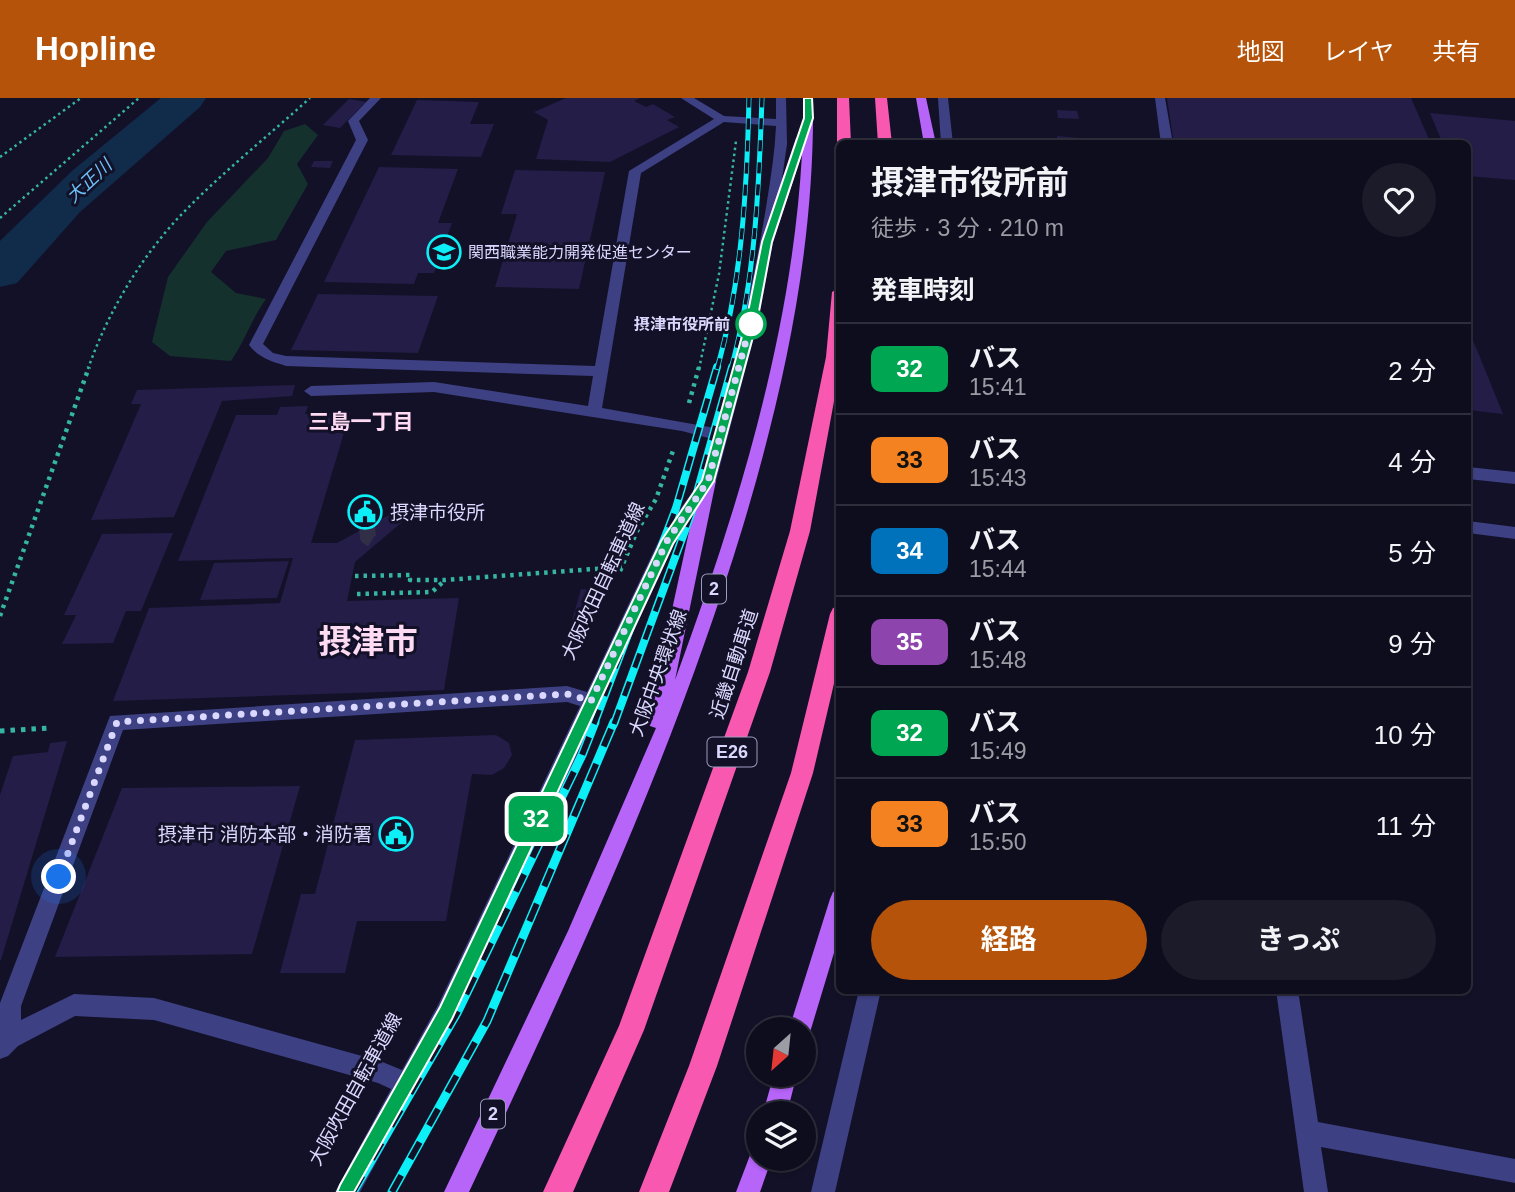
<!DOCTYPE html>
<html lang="ja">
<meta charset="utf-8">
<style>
:root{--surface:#0e0d1d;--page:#1c1b2a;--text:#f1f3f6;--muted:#9b9ca4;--line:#2e2d3b;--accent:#b45309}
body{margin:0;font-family:Arial,"Noto Sans JP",sans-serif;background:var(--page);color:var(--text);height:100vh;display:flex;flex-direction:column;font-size:26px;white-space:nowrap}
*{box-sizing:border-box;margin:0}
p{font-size:23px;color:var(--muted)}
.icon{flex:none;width:38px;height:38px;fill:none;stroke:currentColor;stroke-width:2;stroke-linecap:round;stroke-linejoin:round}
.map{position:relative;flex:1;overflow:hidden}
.sheet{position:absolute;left:836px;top:42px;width:635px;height:854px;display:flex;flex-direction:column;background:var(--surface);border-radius:10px;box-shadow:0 2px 5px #0004,0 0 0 2px var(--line)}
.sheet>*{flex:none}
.badge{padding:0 14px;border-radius:10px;font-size:24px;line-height:46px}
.needle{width:46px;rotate:207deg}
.buttons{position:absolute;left:746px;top:919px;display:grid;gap:14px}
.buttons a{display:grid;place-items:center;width:70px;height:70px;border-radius:50%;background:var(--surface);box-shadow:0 2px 5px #0004,0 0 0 2px var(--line);font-size:35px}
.you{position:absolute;width:35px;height:35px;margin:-18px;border:5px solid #fff;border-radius:50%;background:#1a73e8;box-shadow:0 0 0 10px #1a73e833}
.map>.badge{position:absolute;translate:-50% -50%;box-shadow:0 0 0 4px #fff}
h2{padding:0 35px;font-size:26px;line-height:63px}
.round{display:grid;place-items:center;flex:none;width:74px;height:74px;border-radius:37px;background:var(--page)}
.headline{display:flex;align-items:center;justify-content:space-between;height:119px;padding:0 35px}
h1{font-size:33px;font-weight:700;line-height:52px}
.cta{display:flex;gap:14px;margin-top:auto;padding:14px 35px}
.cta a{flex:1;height:80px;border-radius:42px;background:var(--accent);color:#fff;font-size:28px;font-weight:700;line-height:80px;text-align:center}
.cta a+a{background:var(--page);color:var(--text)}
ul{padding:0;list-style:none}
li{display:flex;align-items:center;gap:21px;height:91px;padding:0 35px;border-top:2px solid var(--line)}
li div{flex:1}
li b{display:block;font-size:26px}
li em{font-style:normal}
li .badge{min-width:77px;font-weight:700;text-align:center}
header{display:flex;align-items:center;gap:42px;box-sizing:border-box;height:98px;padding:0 35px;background:var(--accent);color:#fff}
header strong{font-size:33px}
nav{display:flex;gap:38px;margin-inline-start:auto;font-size:24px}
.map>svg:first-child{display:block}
.green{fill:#14312e}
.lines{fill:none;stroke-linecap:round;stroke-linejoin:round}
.river{fill:#112b4b;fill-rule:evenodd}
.building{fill:#231d48}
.minor-tunnel{stroke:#312f47;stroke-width:16;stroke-dasharray:16 8;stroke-linecap:butt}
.path-far2{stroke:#35b5a4;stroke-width:2.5;stroke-dasharray:2.5 3.5;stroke-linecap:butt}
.path-far1{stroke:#35b5a4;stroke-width:4.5;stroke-dasharray:3.5 5;stroke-linecap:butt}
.path{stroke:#35b5a4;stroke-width:5;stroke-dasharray:4.5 6;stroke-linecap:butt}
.minor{fill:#3e4084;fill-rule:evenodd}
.major{fill:#b764f9;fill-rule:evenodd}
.highway{fill:#f958b1;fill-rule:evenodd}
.rail-far2-casing{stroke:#0ceff6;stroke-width:5}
.rail-far1-casing{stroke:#0ceff6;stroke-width:8}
.rail-casing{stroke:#0ceff6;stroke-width:9}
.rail-far2{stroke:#131127;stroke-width:3.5;stroke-dasharray:11;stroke-linecap:butt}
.rail-far1{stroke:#131127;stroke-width:5;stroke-dasharray:15;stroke-linecap:butt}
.rail{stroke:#131127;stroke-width:6;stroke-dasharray:19;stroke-linecap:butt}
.line{fill:#00a651;stroke:#fff;stroke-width:2}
.walk{stroke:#dad8fe;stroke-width:7;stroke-dasharray:0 12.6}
.stop-dot{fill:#fff;stroke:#00a651;stroke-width:3.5}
.labels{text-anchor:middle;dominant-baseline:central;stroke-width:6;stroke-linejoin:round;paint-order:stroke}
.far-poi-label{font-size:16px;fill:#dad8fe;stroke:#131127;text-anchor:start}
.far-stop-label{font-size:16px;font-weight:bold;fill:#dad8fe;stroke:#131127;text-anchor:end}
.far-water-label{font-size:18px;font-style:italic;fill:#6bc1f9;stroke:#131127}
.shield{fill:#131127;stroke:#9e9cbe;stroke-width:2}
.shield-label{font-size:18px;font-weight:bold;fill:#dad8fe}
.poi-label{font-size:19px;fill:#dad8fe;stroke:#131127;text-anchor:start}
.street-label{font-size:19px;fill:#dad8fe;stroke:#131127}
.neighbourhood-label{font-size:21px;font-weight:bold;fill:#fedaf3;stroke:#131127}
.town-label{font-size:33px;font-weight:bold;fill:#fedaf3;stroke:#131127}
</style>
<header>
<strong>Hopline</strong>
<nav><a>地図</a><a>レイヤ</a><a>共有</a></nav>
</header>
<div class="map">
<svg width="1515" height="1094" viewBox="0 0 1515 1094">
<rect width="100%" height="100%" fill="#131127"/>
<!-- green -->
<path class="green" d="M305,26L318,37L297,66L308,86L276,142L226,153L211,174L236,195L266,201C251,222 245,243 231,263L170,258L152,244L168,179L207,124L268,60L284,33Z"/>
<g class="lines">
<!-- river -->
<path class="river" d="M161,0H206L200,9L80,114L17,185L0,189V143L3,140L72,73Z"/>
</g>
<!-- building -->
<path class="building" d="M566,0H640L634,3L646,9L653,6L675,19L667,22L679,29L610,64L536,61L548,22L534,14Z
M1167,0H1411L1431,46H1174Z
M349,1L366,4L340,30L323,27Z
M417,2L479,4L470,26H494L481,59L391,57Z
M1057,12L1077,13L1079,21L1058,20Z
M1430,15L1515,23V82L1468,78V46H1443Z
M1057,38L1123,44V46H1057Z
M314,63H333L330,70L311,69Z
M379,69L458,71L438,125H452L434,175H418L414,186L324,184Z
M515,72L605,74L579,191L495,189L517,116H501Z
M318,196L438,198L418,255L291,252Z
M1468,230L1503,316L1468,312Z
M295,287L292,298L222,303L174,419L91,422L141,306H131L137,292Z
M308,308L305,316L350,315L311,445H337L398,412L407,414L408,419L355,464L347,503L459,500L444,592L113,603L149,510L280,505L293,460L178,463L236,317H277L280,309Z
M173,435L141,513H126L113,545L62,546L76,517H64L102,436Z
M289,463L277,500L200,502L214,465Z
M581,491L592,492L574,558L562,557Z
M496,637L509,645L512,657L504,670L492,677L472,676L446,823H357L345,875H280L301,796H315L355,642Z
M67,643L1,862H0V697L13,658L48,654L50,645Z
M300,688L252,856L55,859L122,690Z"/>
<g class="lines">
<!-- minor-tunnel -->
<path class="minor-tunnel" d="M367,428L368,439L378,445"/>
<!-- path-far2 -->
<path class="path-far2" d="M0,59L81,0
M0,120L139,0
M88,271C107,216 139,162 179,119C219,77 267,39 310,0
M699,271L719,176L736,43"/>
<!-- path-far1 -->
<path class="path-far1" d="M689,305L699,269
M620,473L637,433L656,401L674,350
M355,478L411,477L410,482H445L622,469
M357,496L432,494L444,483
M0,518L89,269"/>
<!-- path -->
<path class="path" d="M0,633L49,630"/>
<!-- minor -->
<path class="minor" d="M370,0H381L359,23L368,42L263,246L273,255L286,258L595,268L629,73L714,21L681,0H694L724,18L776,21V0H786L787,46L773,144L758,224L716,383L674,446L454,923L360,1094H335L391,991L378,985L154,922L75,918L18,948L8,958L0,961V905L110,618L567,588L587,594L661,438L701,382L712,341L682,333L434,294L311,298L304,293L311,288L434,284L588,308L593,278L286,268C270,263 259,260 249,247L356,42L348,23ZM724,24L776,28C775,53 771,78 767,103C755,181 736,255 715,330L602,310L641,75ZM567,604L580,608L438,907L402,972L380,963L154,900L74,896L21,922V908L123,632Z
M938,0H948L953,46H941Z
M1155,0H1165L1173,46H1161Z
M1468,369L1515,374V386L1468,381Z
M1468,423L1515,429V441L1468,435Z
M859,892H881L835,1094H811Z
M1276,892H1298L1318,1024L1515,1061V1085L1321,1049L1328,1094H1304Z"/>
<!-- major -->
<path class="major" d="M803,0H813C815,147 785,288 743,428C673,659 571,876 469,1094H444L568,833L656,630L650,628L648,622L700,383L708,377L716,383L675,582C737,414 792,236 802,56L773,144L767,148L761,144L796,40L803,37Z
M916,0H926L936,46H924Z
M840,791V835L811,931L808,939L803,941V931H789L830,801L833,794Z
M774,976H797L787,1015H763Z
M758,1049V1060H772L760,1094H736L752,1052Z"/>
<!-- highway -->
<path class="highway" d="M837,0H849L851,46H840V49L837,46Z
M875,0H887L892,46H878Z
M840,189V271L810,433L770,574L644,932L573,1094H543L619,928L748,574L790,433L826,259L832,194Z
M840,507V560L813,675L717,968L669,1094H639L689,968L791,675L830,516L833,510Z"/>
<defs>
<path id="rail-far2" d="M717,271C742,184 747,90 749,0
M731,271C755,184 759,90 762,0"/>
<path id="rail-far1" d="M594,626L676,410L717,269
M614,626L691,416L732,269"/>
<path id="rail" d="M353,1094L457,915L582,657L595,624
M392,1094L487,923L614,624"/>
</defs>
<!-- rail-far2 casing -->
<use href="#rail-far2" class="rail-far2-casing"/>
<!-- rail-far1 casing -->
<use href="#rail-far1" class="rail-far1-casing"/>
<!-- rail casing -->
<use href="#rail" class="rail-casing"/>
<!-- rail-far2 -->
<use href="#rail-far2" class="rail-far2"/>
<!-- rail-far1 -->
<use href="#rail-far1" class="rail-far1"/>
<!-- rail -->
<use href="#rail" class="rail"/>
</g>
<!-- line -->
<path class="line" d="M804,0H812L813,20L772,144L757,224L714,383L673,446L452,921L354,1094H337L340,1087L440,909L661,443L702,382L746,224L762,144L804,20Z"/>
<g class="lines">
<!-- walk -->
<path class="walk" d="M59,779L117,624L567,596L591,603L667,443L708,383L751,224V226"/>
</g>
<!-- icons -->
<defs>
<symbol id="school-ring" viewBox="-11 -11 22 22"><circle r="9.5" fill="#131127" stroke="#0ceff6" stroke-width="1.5"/><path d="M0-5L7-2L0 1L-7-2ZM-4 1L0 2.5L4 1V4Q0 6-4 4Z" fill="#0ceff6"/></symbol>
<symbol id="civic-ring" viewBox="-11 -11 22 22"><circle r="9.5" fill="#131127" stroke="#0ceff6" stroke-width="1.5"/><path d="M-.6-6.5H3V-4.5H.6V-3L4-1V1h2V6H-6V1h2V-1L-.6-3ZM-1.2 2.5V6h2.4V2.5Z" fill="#0ceff6"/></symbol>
</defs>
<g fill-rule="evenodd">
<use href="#school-ring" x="425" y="135" width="38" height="38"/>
<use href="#civic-ring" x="346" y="395" width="38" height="38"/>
<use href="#civic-ring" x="377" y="717" width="38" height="38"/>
</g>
<!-- markers -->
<circle class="stop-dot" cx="751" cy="226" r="14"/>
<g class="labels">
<!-- far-poi labels -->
<g class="far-poi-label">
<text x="468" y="154">関西職業能力開発促進センター</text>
</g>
<!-- far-stop labels -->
<g class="far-stop-label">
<text x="730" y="226">摂津市役所前</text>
</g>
<!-- far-water labels -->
<g class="far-water-label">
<text transform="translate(89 83) rotate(-43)">大正川</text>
</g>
<!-- shield labels -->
<g class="shield">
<rect x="702" y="476.5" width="24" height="29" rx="5"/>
<rect x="707.5" y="639.5" width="49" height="29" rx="5"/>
<rect x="481" y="1001.5" width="24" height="29" rx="5"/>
</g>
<g class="shield-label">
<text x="714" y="491">2</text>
<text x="732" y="654">E26</text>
<text x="493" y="1016">2</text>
</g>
<!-- poi labels -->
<g class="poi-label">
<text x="390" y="414">摂津市役所</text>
<text x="372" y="736" text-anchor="end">摂津市 消防本部・消防署</text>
</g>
<!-- street labels -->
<g class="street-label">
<text transform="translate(603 483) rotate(-65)">大阪吹田自転車道線</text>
<text transform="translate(734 566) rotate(-72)">近畿自動車道</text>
<text transform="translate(658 575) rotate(-70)">大阪中央環状線</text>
<text transform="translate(355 991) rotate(-61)">大阪吹田自転車道線</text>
</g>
<!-- neighbourhood labels -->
<g class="neighbourhood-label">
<text x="361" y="323">三島一丁目</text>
</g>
<!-- town labels -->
<g class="town-label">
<text x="368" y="543">摂津市</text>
</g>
</g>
</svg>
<div class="buttons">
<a><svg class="needle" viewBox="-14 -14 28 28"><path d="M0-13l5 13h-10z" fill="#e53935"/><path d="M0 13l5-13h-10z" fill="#9b9ca4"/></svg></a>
<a><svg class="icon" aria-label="layers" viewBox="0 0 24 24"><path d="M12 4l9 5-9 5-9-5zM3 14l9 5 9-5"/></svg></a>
</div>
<div class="you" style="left:59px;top:779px"></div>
<b class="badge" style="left:536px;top:721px;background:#00a651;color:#fff">32</b>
<section class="sheet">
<div class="headline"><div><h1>摂津市役所前</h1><p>徒歩 · 3 分 · 210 m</p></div><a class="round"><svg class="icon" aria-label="heart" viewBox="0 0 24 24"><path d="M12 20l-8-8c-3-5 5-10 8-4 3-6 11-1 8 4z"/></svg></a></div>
<h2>発車時刻</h2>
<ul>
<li><span class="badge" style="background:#00a651;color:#fff">32</span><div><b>バス</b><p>15:41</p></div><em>2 分</em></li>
<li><span class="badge" style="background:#f58220;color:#111">33</span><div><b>バス</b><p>15:43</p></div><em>4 分</em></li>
<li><span class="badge" style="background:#0072bc;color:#fff">34</span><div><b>バス</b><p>15:44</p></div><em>5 分</em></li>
<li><span class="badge" style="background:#8e44ad;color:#fff">35</span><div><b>バス</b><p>15:48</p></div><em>9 分</em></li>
<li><span class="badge" style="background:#00a651;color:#fff">32</span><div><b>バス</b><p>15:49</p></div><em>10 分</em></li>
<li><span class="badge" style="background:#f58220;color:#111">33</span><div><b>バス</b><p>15:50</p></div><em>11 分</em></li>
</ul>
<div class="cta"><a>経路</a><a>きっぷ</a></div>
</section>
</div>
